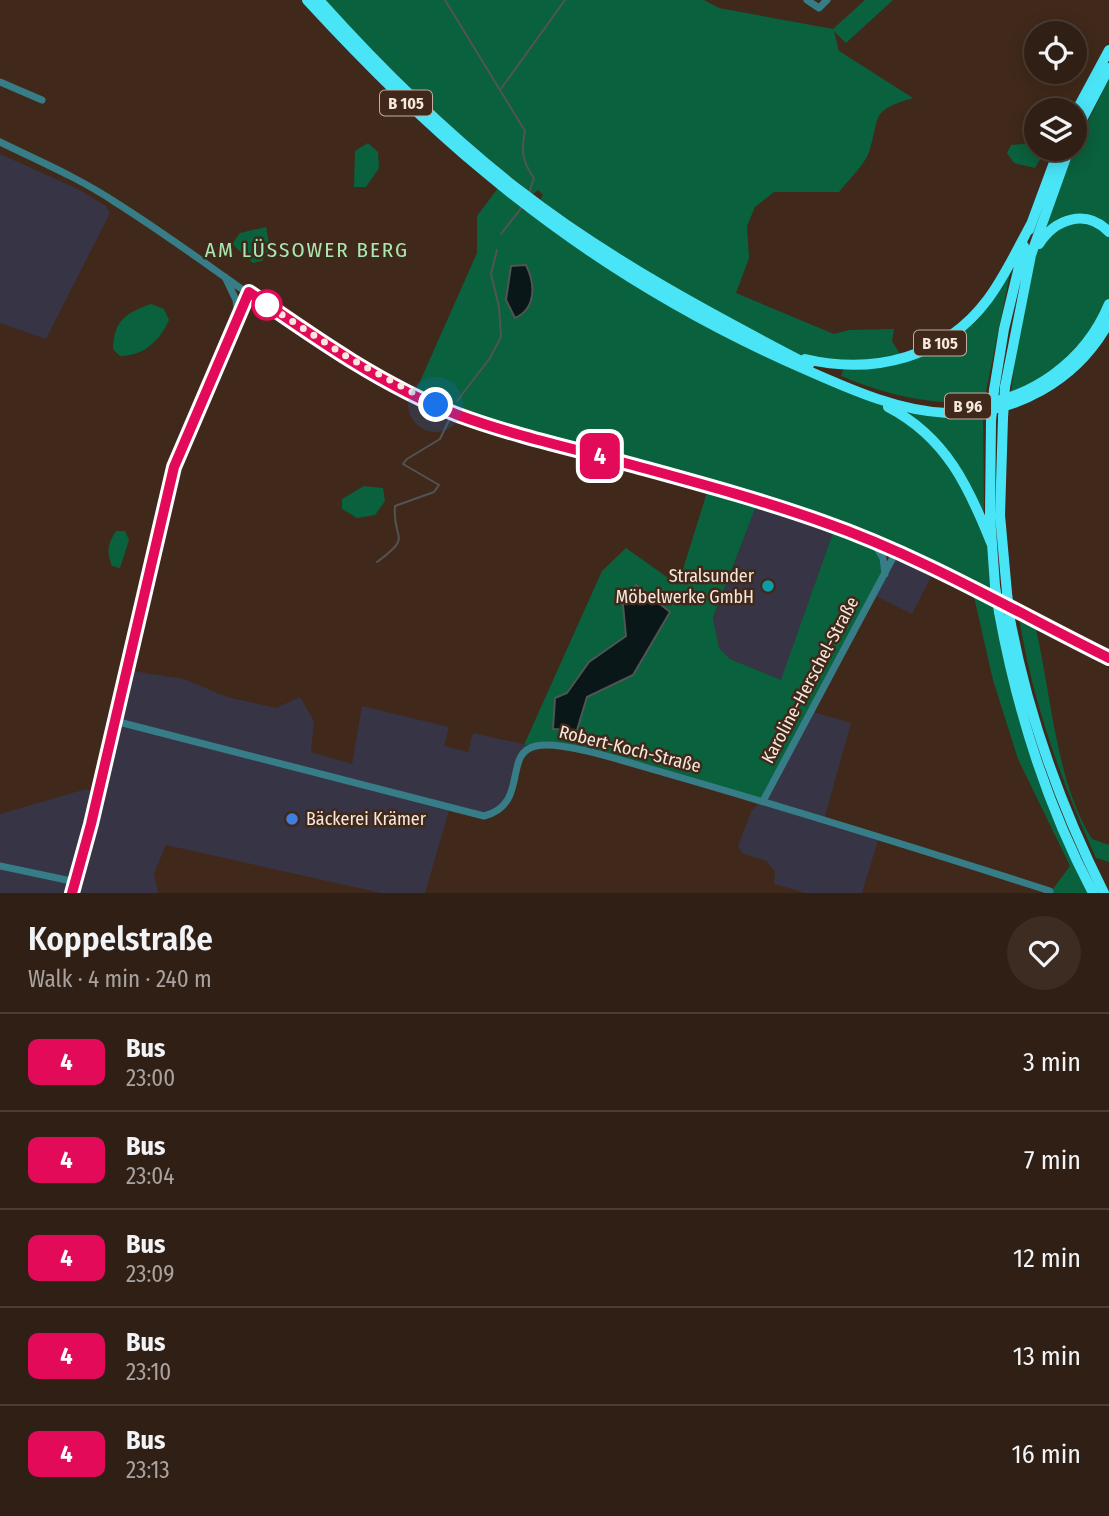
<!DOCTYPE html>
<meta charset="utf-8">
<style>
:root{--surface:#301f14;--page:#3c2c22;--text:#f1f3f6;--muted:#a8a2a0;--line:#4b3d34}
body{margin:0;font-family:"Fira Sans Condensed",sans-serif;background:var(--page);color:var(--text);height:100vh;display:flex;flex-direction:column;font-size:26px;white-space:nowrap}
*{box-sizing:border-box;margin:0}
p{font-size:23px;color:var(--muted)}
.icon{flex:none;width:38px;height:38px;fill:none;stroke:currentColor;stroke-width:2;stroke-linecap:round;stroke-linejoin:round}
.map{position:relative;height:893px;overflow:hidden}
.drawer{display:flex;flex-direction:column;background:var(--surface);flex:1}
.drawer>*{flex:none}
.badge{padding:0 14px;border-radius:10px;font-size:24px;line-height:46px}
.tools{position:absolute;left:1024px;top:21px;display:grid;gap:14px}
.tools a{display:grid;place-items:center;width:63px;height:63px;border-radius:50%;background:var(--surface);box-shadow:0 4px 18px #0003,0 0 0 2px var(--line);font-size:35px}
.you{position:absolute;width:35px;height:35px;margin:-18px;border:5px solid #fff;border-radius:50%;background:#1a73e8;box-shadow:0 0 0 10px #1a73e833}
.map>.badge{position:absolute;translate:-50% -50%;box-shadow:0 0 0 4px #fff}
.round{display:grid;place-items:center;flex:none;width:74px;height:74px;border-radius:37px;background:var(--page)}
.headline{display:flex;align-items:center;justify-content:space-between;height:119px;padding:0 28px}
h1{font-size:33px;font-weight:600;line-height:52px}
ul{padding:0;list-style:none}
li{display:flex;align-items:center;gap:21px;height:98px;padding:0 28px;border-top:2px solid var(--line)}
li div{flex:1}
li b{display:block;font-size:26px}
li em{font-style:normal}
li .badge{min-width:77px;font-weight:700;text-align:center}
.map>svg:first-child{display:block}
.commercial{fill:#363445}
.green{fill:#0a613d;fill-rule:evenodd}
.water{fill:#091719;stroke:#505554;stroke-width:2}
.lines{fill:none;stroke-linecap:round;stroke-linejoin:round}
.stream{stroke:#505554;stroke-width:2}
.minor{stroke:#367d87;stroke-width:7}
.highway{stroke:#4ae4f7;stroke-width:10}
.highway-bridge{stroke:#4ae4f7;stroke-width:10}
.line-casing{stroke:#fff;stroke-width:16}
.line{stroke:#e30b59;stroke-width:10}
.walk{stroke:#f7e7dd;stroke-width:7;stroke-dasharray:0 12.6}
.stop-dot{fill:#fff;stroke:#e30b59;stroke-width:3.5}
.culture-dot{fill:#0f9aa8;stroke:#40291a;stroke-width:2.5}
.shop-dot{fill:#3f7fe0;stroke:#40291a;stroke-width:2.5}
.labels{text-anchor:middle;dominant-baseline:central;stroke-width:5;stroke-linejoin:round;paint-order:stroke}
.shield{fill:#40291a;stroke:#c0aea2;stroke-width:2}
.shield-label{font-size:16px;font-weight:bold;fill:#f7e7dd}
.poi-label{font-size:18px;fill:#f7e7dd;stroke:#40291a;text-anchor:end}
.street-label{font-size:18px;fill:#f7e7dd;stroke:#40291a}
.quarter-label{font-size:21px;letter-spacing:2px;fill:#a9e9b1;stroke:#40291a}
</style>
<div class="map">
<svg width="1109" height="893" viewBox="0 0 1109 893">
<rect width="100%" height="100%" fill="#40291a"/>
<!-- commercial -->
<path class="commercial" d="M0,154L78,189L106,206L110,213L46,339L0,323Z
M758,500L835,527L782,681L730,659L719,648L713,619Z
M896,552L935,569L912,614L874,595Z
M126,670L184,679L227,697L276,708L300,697L314,721L311,752L352,764L362,706L449,727L444,746L468,752L473,733L532,746L524,752L508,803L484,816L450,807L425,893H381L166,845L154,873L158,893H0V814L86,789L97,794Z
M810,711L851,723L824,820L879,837L862,893H806L774,884L775,871L766,861L742,853L738,846L752,810L763,801Z"/>
<!-- green -->
<path class="green" d="M324,0H704L719,8L833,29L865,0H893L846,43L834,31L839,51L913,98C869,111 881,116 869,152C864,166 848,180 839,192H774L755,207L747,226L749,258L736,293L834,334L849,330L894,329L892,341L903,359L890,363L794,357L681,297L540,200L543,195L538,190L533,194C456,137 390,69 324,0Z
M1109,79V227L1092,217L1045,230L1072,153Z
M368,143L378,152L379,168L366,187H354L355,151Z
M1024,144L1041,149V158L1035,168L1014,163L1007,153L1011,145Z
M498,188L526,212L533,210L601,257L890,408L943,449L992,545L1018,704L1093,893H1050L1070,866L1018,759L993,680L972,588L875,543L885,574L763,801L627,762L546,744L524,745L602,571L626,548L678,585L709,486L524,436L414,395L477,253V216ZM758,501L835,527L781,680L730,659L719,648L713,618ZM623,605L633,674L587,697L553,729L555,698L567,693L589,662L626,636Z
M1082,220L1109,234V301L1099,322L1053,372L1011,393C1015,362 1026,257 1047,235C1055,227 1073,224 1082,220Z
M266,227L270,248L262,261L253,263L232,244L240,233Z
M1012,264L984,401C934,407 887,395 841,376L844,368H869L951,338Z
M151,304L164,309L169,320C160,341 143,356 120,356L113,349C114,320 126,313 151,304Z
M899,407L983,413L984,512L979,503Z
M364,486L383,488L385,501L375,515L357,518L342,509V499Z
M116,531H125L129,540L120,568L112,566C106,551 108,544 116,531Z
M1019,617L1035,625C1051,691 1055,780 1092,839L1109,845V862L1096,858C1061,781 1032,700 1019,617Z"/>
<!-- water -->
<path class="water" d="M526,265C535,283 537,308 515,318L506,300L511,266Z
M636,585L670,612L633,675L587,697L577,730L553,729L555,698L567,693L589,662L626,636L623,605Z"/>
<g class="lines">
<!-- stream -->
<path class="stream" d="M445,0L525,131C521,151 522,161 534,178L529,193
M500,90L565,0
M501,234L522,207
M457,401L490,358L501,337L499,307L491,274L497,250
M377,562C414,534 392,542 395,506L434,492L439,485L403,464L407,459L440,439L450,418"/>
<!-- minor -->
<path class="minor" d="M807,0L819,8L827,0
M0,82L42,100
M0,142C39,161 79,178 115,202C212,263 302,340 405,391C520,447 650,465 771,504C890,543 997,603 1109,658
M225,277L236,300L238,315
M874,543L883,558L885,574
M115,721L484,816C530,804 502,753 536,746C563,740 636,765 665,773C794,810 922,850 1050,891V893
M763,801L896,552
M0,866L76,882
M72,893L91,824L174,467L249,292"/>
<!-- highway -->
<path class="highway" d="M307,0C364,62 422,120 486,173C583,254 695,322 811,372C854,391 900,411 947,413C1014,416 1077,381 1109,322
M319,0C380,68 446,133 519,190C608,259 709,313 809,365
M1074,115L1109,50
M1074,135L1109,68
M1029,230L1059,149
M1039,244C1055,219 1086,208 1109,232
M805,359C874,375 944,358 988,299C1005,276 1017,250 1031,224
M1005,387L1031,255L1069,149
M994,390L1004,329L1024,246
M969,406C1031,400 1085,362 1109,304
M888,407C946,437 969,487 992,545
M1003,418L1000,515L1007,593
M991,421L990,515L995,586
M999,612C1017,711 1046,804 1093,893
M1010,619C1028,716 1060,805 1104,893"/>
<!-- highway-bridge -->
<path class="highway-bridge" d="M1003,418L1005,387
M991,421L994,390
M995,586L999,612
M1007,593L1010,619"/>
</g>
<g class="lines">
<defs>
<path id="line" d="M72,893L91,824L174,467L249,292C315,338 383,386 458,415C504,432 553,444 600,456C675,477 750,496 823,522C923,557 1014,611 1109,658"/>
</defs>
<!-- line casing -->
<use href="#line" class="line-casing"/>
<!-- line -->
<use href="#line" class="line"/>
<!-- walk -->
<path class="walk" d="M267,305L264,303L349,358L436,405"/>
</g>
<!-- markers -->
<circle class="stop-dot" cx="267" cy="305" r="14"/>
<circle class="culture-dot" cx="768" cy="586" r="7"/>
<circle class="shop-dot" cx="292" cy="819" r="7"/>
<g class="labels">
<!-- shield labels -->
<g class="shield">
<rect x="380" y="90.5" width="52" height="25" rx="5"/>
<rect x="914" y="330.5" width="52" height="25" rx="5"/>
<rect x="945" y="393.5" width="46" height="25" rx="5"/>
</g>
<g class="shield-label">
<text x="406" y="103">B 105</text>
<text x="940" y="343">B 105</text>
<text x="968" y="406">B 96</text>
</g>
<!-- poi labels -->
<g class="poi-label">
<text x="754" y="576">Stralsunder<tspan x="754" dy="21">Möbelwerke GmbH</tspan></text>
<text x="306" y="819" text-anchor="start">Bäckerei Krämer</text>
</g>
<!-- street labels -->
<g class="street-label">
<text transform="translate(810 680) rotate(-62)">Karoline-Herschel-Straße</text>
<text transform="translate(630 749) rotate(14)">Robert-Koch-Straße</text>
</g>
<!-- quarter labels -->
<g class="quarter-label">
<text x="307" y="250">AM LÜSSOWER BERG</text>
</g>
</g>
</svg>
<div class="tools">
<a><svg class="icon" aria-label="locate" viewBox="0 0 24 24"><circle cx="12" cy="12" r="6"/><path d="M12 2v4M12 18v4M2 12h4M18 12h4"/></svg></a>
<a><svg class="icon" aria-label="layers" viewBox="0 0 24 24"><path d="M12 4l9 5-9 5-9-5zM3 14l9 5 9-5"/></svg></a>
</div>
<div class="you" style="left:436px;top:405px"></div>
<b class="badge" style="left:600px;top:456px;background:#e30b59;color:#fff">4</b>
</div>
<section class="drawer">
<div class="headline"><div><h1>Koppelstraße</h1><p>Walk · 4 min · 240 m</p></div><a class="round"><svg class="icon" aria-label="heart" viewBox="0 0 24 24"><path d="M12 20l-8-8c-3-5 5-10 8-4 3-6 11-1 8 4z"/></svg></a></div>
<ul>
<li><span class="badge" style="background:#e30b59;color:#fff">4</span><div><b>Bus</b><p>23:00</p></div><em>3 min</em></li>
<li><span class="badge" style="background:#e30b59;color:#fff">4</span><div><b>Bus</b><p>23:04</p></div><em>7 min</em></li>
<li><span class="badge" style="background:#e30b59;color:#fff">4</span><div><b>Bus</b><p>23:09</p></div><em>12 min</em></li>
<li><span class="badge" style="background:#e30b59;color:#fff">4</span><div><b>Bus</b><p>23:10</p></div><em>13 min</em></li>
<li><span class="badge" style="background:#e30b59;color:#fff">4</span><div><b>Bus</b><p>23:13</p></div><em>16 min</em></li>
</ul>
</section>
